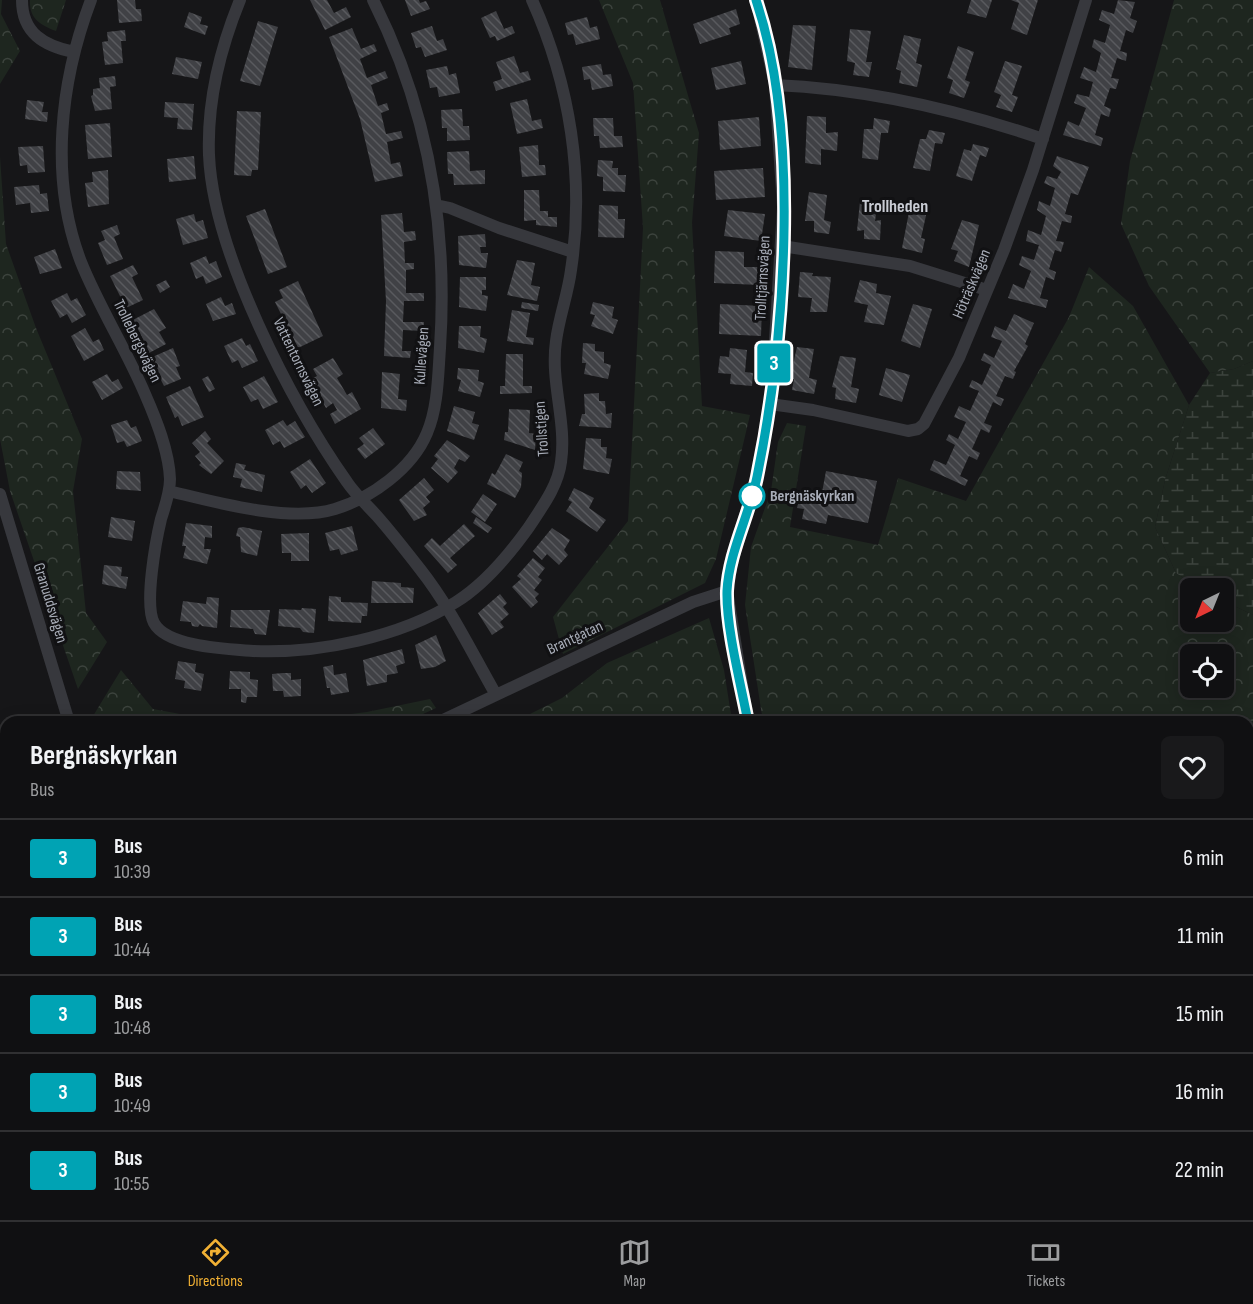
<!DOCTYPE html>
<meta charset="utf-8">
<style>
:root{--surface:#101012;--page:#19191b;--text:#f1f3f6;--muted:#9c9d9f;--line:#303032;--accent:#f2b134}
body{margin:0;font-family:"Sofia Sans Condensed",sans-serif;background:var(--page);color:var(--text);height:100vh;display:flex;flex-direction:column;font-size:22px;white-space:nowrap}
*{box-sizing:border-box;margin:0}
p{font-size:20px;color:var(--muted)}
.icon{flex:none;width:33px;height:33px;fill:none;stroke:currentColor;stroke-width:2;stroke-linecap:round;stroke-linejoin:round}
.map{position:relative;flex:1;overflow:hidden}
.side{position:absolute;left:0px;top:716px;width:1254px;height:506px;display:flex;flex-direction:column;background:var(--surface);border-radius:18px 18px 0 0;box-shadow:0 3px 15px #0003,0 0 0 2px var(--line)}
.side>*{flex:none}
.badge{padding:0 12px;border-radius:4px;font-size:21px;line-height:39px}
.needle{width:39px;rotate:223deg}
.buttons{position:absolute;left:1180px;top:578px;display:grid;gap:12px}
.buttons a{display:grid;place-items:center;width:54px;height:54px;border-radius:9px;background:var(--surface);box-shadow:0 3px 15px #0003,0 0 0 2px var(--line);font-size:30px}
.map>.badge{position:absolute;translate:-50% -50%;box-shadow:0 0 0 3px #fff}
.round{display:grid;place-items:center;flex:none;width:63px;height:63px;border-radius:9px;background:var(--page)}
.summary{display:flex;align-items:center;justify-content:space-between;height:102px;padding:0 30px}
h1{font-size:28px;font-weight:700;line-height:45px}
ul{padding:0;list-style:none}
li{display:flex;align-items:center;gap:18px;height:78px;padding:0 30px;border-top:2px solid var(--line)}
li div{flex:1}
li b{display:block;font-size:22px}
li em{font-style:normal}
li .badge{min-width:66px;font-weight:700;text-align:center}
.tabs{display:flex;justify-content:space-around;align-items:center;height:84px;border-top:2px solid var(--line);background:var(--surface);font-size:16px;color:var(--muted)}
.tabs a{display:grid;justify-items:center;gap:3px}
.tabs .selected{color:var(--accent)}
.map>svg:first-child{display:block}
.forest{fill:url(#forest-crowns);fill-rule:evenodd}
.wetland{fill:url(#wetland-marsh)}
.pitch{fill:#1e261f}
.building{fill:url(#building-back-hatch)}
.lines{fill:none;stroke-linecap:round;stroke-linejoin:round}
.minor{stroke:#37383d;stroke-width:12}
.line-casing{stroke:#fff;stroke-width:14}
.line{stroke:#00a3b4;stroke-width:9}
.stop-dot{fill:#fff;stroke:#00a3b4;stroke-width:3}
.labels{text-anchor:middle;dominant-baseline:central;stroke-width:6;stroke-linejoin:round;paint-order:stroke}
.street-label{font-size:16px;fill:#a8adb8;stroke:#111113}
.stop-label{font-size:16px;font-weight:bold;fill:#a8adb8;stroke:#111113;text-anchor:start}
.neighbourhood-label{font-size:18px;font-weight:bold;fill:#c9ccd4;stroke:#111113}
</style>
<div class="map">
<svg width="1253" height="1220" viewBox="0 0 1253 1220">
<defs>
<pattern id="forest-crowns" width="20" height="18" patternUnits="userSpaceOnUse" patternTransform="scale(1.5)"><rect width="20" height="18" fill="#1e261f"/><path d="M2 6a3 3 0 1 1 6 0M12 15a3 3 0 1 1 6 0" fill="none" stroke="#3c433d"/></pattern>
<pattern id="wetland-marsh" width="20" height="14" patternUnits="userSpaceOnUse" patternTransform="scale(1.5)"><rect width="20" height="14" fill="#1e261f"/><path d="M1 5h8M5 5V1M11 12h8M15 12V8" fill="none" stroke="#3c433d"/></pattern>
<pattern id="building-back-hatch" width="6" height="6" patternUnits="userSpaceOnUse" patternTransform="scale(1.5)"><rect width="6" height="6" fill="#404145"/><path d="M-1 5l2 2M0 0l6 6M5-1l2 2" fill="none" stroke="#595a5e"/></pattern>
</defs>
<rect width="100%" height="100%" fill="#161618"/>
<!-- forest -->
<path class="forest" d="M0,0H2L1,14L20,51L0,84Z
M30,0H66L56,31C41,25 29,19 30,0Z
M599,0H660L699,133L692,223L702,406L750,415L716,559L705,583L563,654L553,617L628,521L643,228L633,83Z
M1174,0H1253V361L1234,369L1210,373L1149,286L1121,224L1130,161Z
M0,157L6,244L36,328L82,439L73,491L86,613L107,642L78,689L10,491L0,439Z
M1089,267L1133,306L1189,405L1165,480L1155,527L1176,573L1199,588H1191V621H1224V601L1253,615V969L1248,972V722H763L745,605L751,547L771,491L778,442L787,423L806,426L790,527L878,545L898,478L966,501L1069,317ZM1191,654H1224V687H1191Z
M709,618L724,670L732,721H516L562,698L607,663Z
M121,670L153,709L218,721H90Z
M430,699L436,708L408,721H296L367,712Z
M340,1215H482L491,1220H339Z
M856,1215H932L934,1220H856Z"/>
<!-- wetland -->
<path class="wetland" d="M1253,361V615L1224,601V588H1199L1176,573L1155,527L1165,480L1189,405L1210,373L1234,369Z"/>
<!-- pitch -->
<path class="pitch" d="M1253,980V1205L1248,1198V984Z"/>
<!-- building -->
<path class="building" d="M117,0H135L136,9H141L142,21L119,23Z
M310,0H327L334,13L346,7L351,17L325,30Z
M405,0H419L420,3L426,1L430,9L411,16Z
M971,0H992L986,18L967,13Z
M1011,0H1038L1027,35L1011,29L1019,3Z
M1118,0L1135,2L1130,18L1137,21L1133,33L1126,30L1120,51L1127,53L1126,61L1117,58L1111,78L1119,79L1116,89L1110,88L1104,106L1111,109L1109,117L1101,114L1095,135L1103,138L1101,146L1063,135L1068,121L1079,126L1086,108L1074,103L1077,94L1089,97L1093,82L1080,78L1084,67L1096,72L1101,53L1092,47L1094,39L1105,43L1110,25L1099,20L1102,10L1114,14Z
M736,9L740,24L729,28L731,34L700,44L693,24Z
M496,11L504,29L512,26L515,33L497,41L495,36L490,38L481,18Z
M189,12L202,17L200,24L208,26L205,35L184,27Z
M587,17L590,28L597,26L600,39L576,45L573,34L568,35L565,23Z
M258,21L278,27L260,86L240,81Z
M793,25L816,26L812,70L788,67Z
M432,26L437,41L443,39L447,50L425,57L421,47L416,48L411,33Z
M352,28L361,49L374,44L377,51L360,59L367,78L385,71L388,78L371,85L378,106L387,103L389,110L381,113L386,134L401,131L403,138L387,142L391,164L400,162L403,176L375,182L360,119L329,37Z
M850,29L871,31L866,62H872L869,77L853,75L855,63L847,61Z
M125,30L126,41H121L123,63L105,65L102,42L108,41L107,32Z
M904,35L921,39L916,63L922,65L917,87L899,83L901,71L896,69Z
M958,46L974,52L965,80L970,82L964,98L949,93L953,80L947,78Z
M514,56L520,73L528,71L531,80L496,91L493,82L502,79L496,62Z
M176,57L202,62L198,79L172,74Z
M741,61L746,84L716,90L711,68Z
M1005,61L1022,66L1012,95L1018,97L1012,112L996,107L1001,95L994,92Z
M601,64L603,75L611,74L613,86L592,90L590,79L584,80L582,67Z
M447,66L449,75L456,73L460,93L439,97L437,87L430,88L426,70Z
M115,76L116,86L110,87L112,109L95,111L91,96L93,95V89L100,88L99,78Z
M527,99L532,121L541,119L543,128L517,134L510,103Z
M27,100L44,102L42,112H48L47,122L25,119Z
M165,102L194,104L192,130L177,129L178,118L164,117Z
M462,109L463,126H469L470,140L447,141V128H442L441,110Z
M237,111L261,112L258,170H252L251,176L234,175Z
M807,116L826,117V133L838,132L837,151L821,149V165L805,163Z
M759,117L761,146L720,150L718,121Z
M593,118H613L614,136H622L623,147L600,148L599,136H594Z
M874,118L890,121L888,133H881L878,160L862,158L864,129H873Z
M110,123L112,157L88,159L85,125Z
M929,130L945,133L942,144L935,143L930,171L913,168L920,139H926Z
M973,144L989,148L986,157L980,155L972,181L956,176L964,149L971,151Z
M538,145L539,165H545L546,175L522,177L519,147Z
M43,146L45,172L28,173L27,165L20,166L18,147Z
M469,151L470,171L485,170V184L454,185L453,174H448L447,152Z
M194,156L196,179L169,182L167,159Z
M1057,156L1089,167L1078,195L1071,193L1065,214L1072,216L1071,223L1062,221L1056,241L1064,242L1061,252L1055,250L1049,269L1056,272L1054,280L1046,277L1040,298L1048,300L1046,308L1008,298L1013,284L1024,289L1031,271L1019,265L1022,256L1034,260L1039,245L1026,241L1028,230L1041,235L1046,216L1037,210L1039,201L1050,206L1055,188L1044,183L1047,176L1057,179L1061,172L1053,166Z
M598,160L613,161L612,168H618V175H626L625,192L603,191V177L597,176Z
M763,168L765,197L716,200L714,171Z
M108,170L109,204L88,207L85,183L93,182L92,172Z
M39,185L40,194L47,193L49,211L31,213L30,203L16,205L14,187Z
M524,190H539L540,211H548V217H557V227L536,225V220L524,221Z
M809,192L827,195L824,220L831,222L829,234L814,232V221H805Z
M860,201H878L875,221L881,220L880,240L864,239V230L857,231Z
M599,205L618,206V219H625L624,238L598,237Z
M910,207L927,211L921,238L925,239L922,253L902,248Z
M265,209L287,267L268,274L246,216Z
M728,210L765,214L761,241L724,236Z
M402,213L404,232L415,231L416,240L404,242L405,263H414V269L406,270V293H424V301H404L403,322H424L423,331L403,330L402,351H411L410,358L384,356L386,301L381,215Z
M194,214L196,222L203,220L208,238L183,245L176,219Z
M962,220L979,225L969,267L954,261L958,251L951,249Z
M117,225L120,234L114,237L123,259L107,265L98,243L105,240L101,231Z
M485,234L486,247H480L481,253H488L486,268L459,265L458,236Z
M55,249L62,268L40,274L34,257Z
M715,251L744,252V267H759V285L714,283Z
M206,256L209,264L216,261L222,277L206,284L203,276L196,279L190,263Z
M517,260L535,263L531,285L540,287L537,301L507,295Z
M133,265L138,274L132,277L143,300L126,308L110,276Z
M800,272L813,273L812,276L831,277L827,312H810L812,298L798,297Z
M460,277H486V290H482V295L488,296L486,311L459,307Z
M166,280L170,287L160,293L156,285Z
M860,280L877,284L876,293L891,296L884,325L864,322L868,305L854,302Z
M298,281L323,336L298,348L275,302L283,298L279,290Z
M67,293L71,301L77,298L86,315L72,323L67,314L60,318L51,301Z
M221,297L225,306L232,303L236,314L213,321L206,304Z
M522,302L539,305L538,311L521,308Z
M593,302L614,307L612,318L618,320L613,334L591,326L595,315L590,314Z
M720,304L762,306L761,336L719,334Z
M913,304L932,309L920,348L901,341Z
M154,309L166,328L159,332L166,344L149,353L137,327L133,329L129,322Z
M512,310L530,313L526,337L534,338L533,345L507,341Z
M1014,314L1034,323L1025,344L1028,346L1014,371L1016,372L1013,379L1005,376L996,396L1004,399L1001,406L993,402L984,423L992,426L989,433L981,429L972,449L980,453L977,460L969,456L960,476L968,480L965,486L930,470L934,460L946,465L955,445L946,440L949,434L958,439L966,422L954,417L959,406L970,411L979,391L969,387L972,380L982,385L991,365L981,360L984,353L994,358L1002,341L991,337L995,326L1006,331Z
M459,326H481L480,337L487,339L484,353L458,348Z
M85,328L93,342L99,339L104,350L84,361L71,336Z
M242,338L246,346L250,344L258,361L242,368L238,360L232,363L224,346Z
M583,343L595,344V351L604,352V363L611,365L608,379L584,374L586,363H582Z
M797,347L814,349L809,378L817,380L814,394L792,390L794,379L790,378Z
M173,348L180,366L176,367L181,379L164,386L150,358Z
M730,348L747,350L745,372L753,373L752,386L730,384L731,374L718,373L720,356L729,357Z
M506,354H523V386H532V393L500,394V386H505Z
M840,356L856,358L851,387L859,389L856,403L835,399L836,388L832,387Z
M333,358L343,374L337,378L347,395L352,392L361,409L335,424L330,414L337,410L333,403L326,408L310,380L317,376L313,369Z
M458,368L479,370L478,381L484,383L480,397L458,391L461,380L457,379Z
M886,368L910,375L902,402L879,395Z
M382,372L400,374L398,399L407,400L406,411L381,408Z
M107,374L112,382L118,379L123,388L102,400L92,382Z
M208,376L215,389L209,392L202,379Z
M264,376L278,402L263,409L258,399L251,402L243,387Z
M190,386L204,417L182,426L178,416L175,418L166,397Z
M599,393V401H605L606,414L612,413L611,428L579,426L582,414H585L584,394Z
M454,406L475,412L472,423L479,425L474,440L447,431Z
M509,409L530,410L529,433L536,434L535,450L504,440L505,432H508Z
M127,420L131,428L136,426L142,441L127,447L124,441L117,443L111,425Z
M283,420L287,426L295,421L305,437L284,448L280,441L273,445L265,430Z
M373,428L385,444L365,459L357,449L364,444L359,438Z
M205,431L211,439L207,443L224,461L211,474L199,465L201,463L195,456L200,452L192,443Z
M586,438L601,439V447H607L606,458L612,459L609,474L583,469Z
M447,440L470,456L465,462L459,459L454,468L458,472L448,483L431,468L438,459L434,456Z
M506,454L523,462L519,471L522,473L521,487L515,498L487,484L492,473L495,475Z
M310,459L326,483L312,493L306,485L301,489L290,472Z
M236,463L246,465L244,470L265,475L262,492L240,487L242,479L233,477Z
M117,471L140,472L141,491L116,489Z
M826,471L877,481L868,523L828,515L826,524L802,519L804,509L797,508L800,494L821,498Z
M424,478L434,490L426,497L430,502L423,508L427,515L414,521L399,500Z
M574,488L594,498L589,508L606,520L597,532L566,511L572,502L568,500Z
M483,494L497,504L485,522L471,512Z
M111,517L135,521L132,541L108,537Z
M476,517L492,528L488,533L473,523Z
M186,523L212,526V538L205,537L204,549H211L207,564L183,558L186,546H182Z
M464,524L475,536L450,558L457,565L448,573L424,546L432,538L440,546Z
M352,526L358,550L341,555L339,549L330,551L325,533Z
M243,527L262,531L257,556L241,552L240,537L236,536L238,528Z
M552,528L570,540L564,550L568,555L559,565L547,554L542,560L533,551Z
M309,533V561H291V553H282L281,534Z
M533,558L545,568L538,577L542,580L534,590L539,594L535,598L538,602L531,608L512,587L521,579L517,576Z
M104,565L122,567L121,576L128,577L126,589L102,584Z
M372,581L401,583V587L414,588L413,603H371Z
M500,594L507,603L503,607L509,614L500,622L504,627L492,635L478,613Z
M329,596L341,597V602L368,603L367,616H362L361,623L328,621Z
M207,597L219,598L217,628L202,626L200,624L198,627L192,626L191,622L180,621L183,601L206,604Z
M302,608L316,609L314,633L303,632L300,628L278,626L279,609L301,610Z
M231,610H270L266,635L255,634L253,629L230,627Z
M436,635L446,661L435,667L421,669L415,645Z
M402,649L405,663L396,666L398,673L387,675V682L367,686L363,660Z
M178,661L196,664L195,672L204,674L201,691L184,688L185,681L175,679Z
M333,665L334,675L346,673L349,692L331,695L330,688H327L323,667Z
M230,671L250,672V679L258,680L257,697H247L246,703L241,702V689H229Z
M283,673H291V680L301,679V696L284,697L283,691H273L272,674Z
M6,749V771L0,776V754Z
M6,805V831L0,836V810Z
M1,1093L6,1143L0,1145V1094Z
M198,1215H305L306,1220H199Z
M519,1215H617L632,1219L533,1220Z
M966,1215H1002L1005,1220H969Z
M1023,1215H1090L1082,1220H1020L1024,1217Z
M191,1217V1220H154V1218Z"/>
<g class="lines">
<!-- minor -->
<path class="minor" d="M22,0C22,33 44,46 74,52
M91,0C60,82 49,179 81,262C99,307 126,349 145,394C156,419 169,451 170,479C170,493 165,506 161,519C156,540 144,604 154,623C167,647 228,649 253,651C318,654 400,637 456,602C485,584 509,555 529,527C542,507 558,486 561,462C567,422 550,382 556,341C559,317 568,294 571,270C585,178 570,84 532,0
M240,0C220,49 207,101 209,155C213,252 291,402 347,482C355,494 367,505 377,516C392,533 406,551 420,569C450,607 471,651 495,693
M775,85C868,89 955,109 1043,139
M436,205L450,208L499,228L573,252
M782,246L910,266L987,290
M770,404L813,410L908,431L918,429L924,424L959,358L1004,250L1033,170L1086,0
M169,491C215,502 289,523 335,509C371,498 412,469 427,433C438,407 438,376 440,348C448,227 428,109 373,0
M0,494L69,722
M439,722L693,602L727,591
M748,722L727,591L732,562L757,478L772,390L783,207L775,85L756,0
M0,947L6,960
M834,1215L835,1220
M1207,1215L1210,1220
M124,1220L125,1215
M746,1220L748,1215
M1114,1220L1122,1215"/>
</g>
<g class="lines">
<defs>
<path id="line" d="M748,722C741,685 726,627 727,591C729,552 749,516 757,477C785,340 801,134 756,0"/>
</defs>
<!-- line casing -->
<use href="#line" class="line-casing"/>
<!-- line -->
<use href="#line" class="line"/>
</g>
<!-- markers -->
<circle class="stop-dot" cx="752" cy="496" r="12"/>
<g class="labels">
<!-- street labels -->
<g class="street-label">
<text transform="translate(763 278) rotate(-87)">Trolltjärnsvägen</text>
<text transform="translate(972 284) rotate(-67)">Höträskvägen</text>
<text transform="translate(137 341) rotate(64)">Trollebergsvägen</text>
<text transform="translate(422 356) rotate(-86)">Kullevägen</text>
<text transform="translate(298 362) rotate(64)">Vattentornsvägen</text>
<text transform="translate(542 429) rotate(-94)">Trollstigen</text>
<text transform="translate(50 603) rotate(73)">Granuddsvägen</text>
<text transform="translate(575 638) rotate(-25)">Brantgatan</text>
</g>
<!-- stop labels -->
<g class="stop-label">
<text x="770" y="496">Bergnäskyrkan</text>
</g>
<!-- neighbourhood labels -->
<g class="neighbourhood-label">
<text x="895" y="206">Trollheden</text>
</g>
</g>
</svg>
<div class="buttons">
<a><svg class="needle" viewBox="-14 -14 28 28"><path d="M0-13l5 13h-10z" fill="#e53935"/><path d="M0 13l5-13h-10z" fill="#9c9d9f"/></svg></a>
<a><svg class="icon" aria-label="locate" viewBox="0 0 24 24"><circle cx="12" cy="12" r="6"/><path d="M12 2v4M12 18v4M2 12h4M18 12h4"/></svg></a>
</div>
<b class="badge" style="left:774px;top:363px;background:#00a3b4;color:#fff">3</b>
<section class="side">
<div class="summary"><div><h1>Bergnäskyrkan</h1><p>Bus</p></div><a class="round"><svg class="icon" aria-label="heart" viewBox="0 0 24 24"><path d="M12 20l-8-8c-3-5 5-10 8-4 3-6 11-1 8 4z"/></svg></a></div>
<ul>
<li><span class="badge" style="background:#00a3b4;color:#fff">3</span><div><b>Bus</b><p>10:39</p></div><em>6 min</em></li>
<li><span class="badge" style="background:#00a3b4;color:#fff">3</span><div><b>Bus</b><p>10:44</p></div><em>11 min</em></li>
<li><span class="badge" style="background:#00a3b4;color:#fff">3</span><div><b>Bus</b><p>10:48</p></div><em>15 min</em></li>
<li><span class="badge" style="background:#00a3b4;color:#fff">3</span><div><b>Bus</b><p>10:49</p></div><em>16 min</em></li>
<li><span class="badge" style="background:#00a3b4;color:#fff">3</span><div><b>Bus</b><p>10:55</p></div><em>22 min</em></li>
</ul>
</section>
</div>
<nav class="tabs">
<a class="selected"><svg class="icon" aria-label="directions" viewBox="0 0 24 24"><path d="M12 3l9 9-9 9-9-9zM9 14v-3h6M13 9l2 2-2 2"/></svg>Directions</a>
<a><svg class="icon" aria-label="map" viewBox="0 0 24 24"><path d="M3 6l6-2 6 2 6-2v14l-6 2-6-2-6 2zM9 4v14M15 6v14"/></svg>Map</a>
<a><svg class="icon" aria-label="tickets" viewBox="0 0 24 24"><path d="M3 7h18v10H3zM15 7v10"/></svg>Tickets</a>
</nav>
